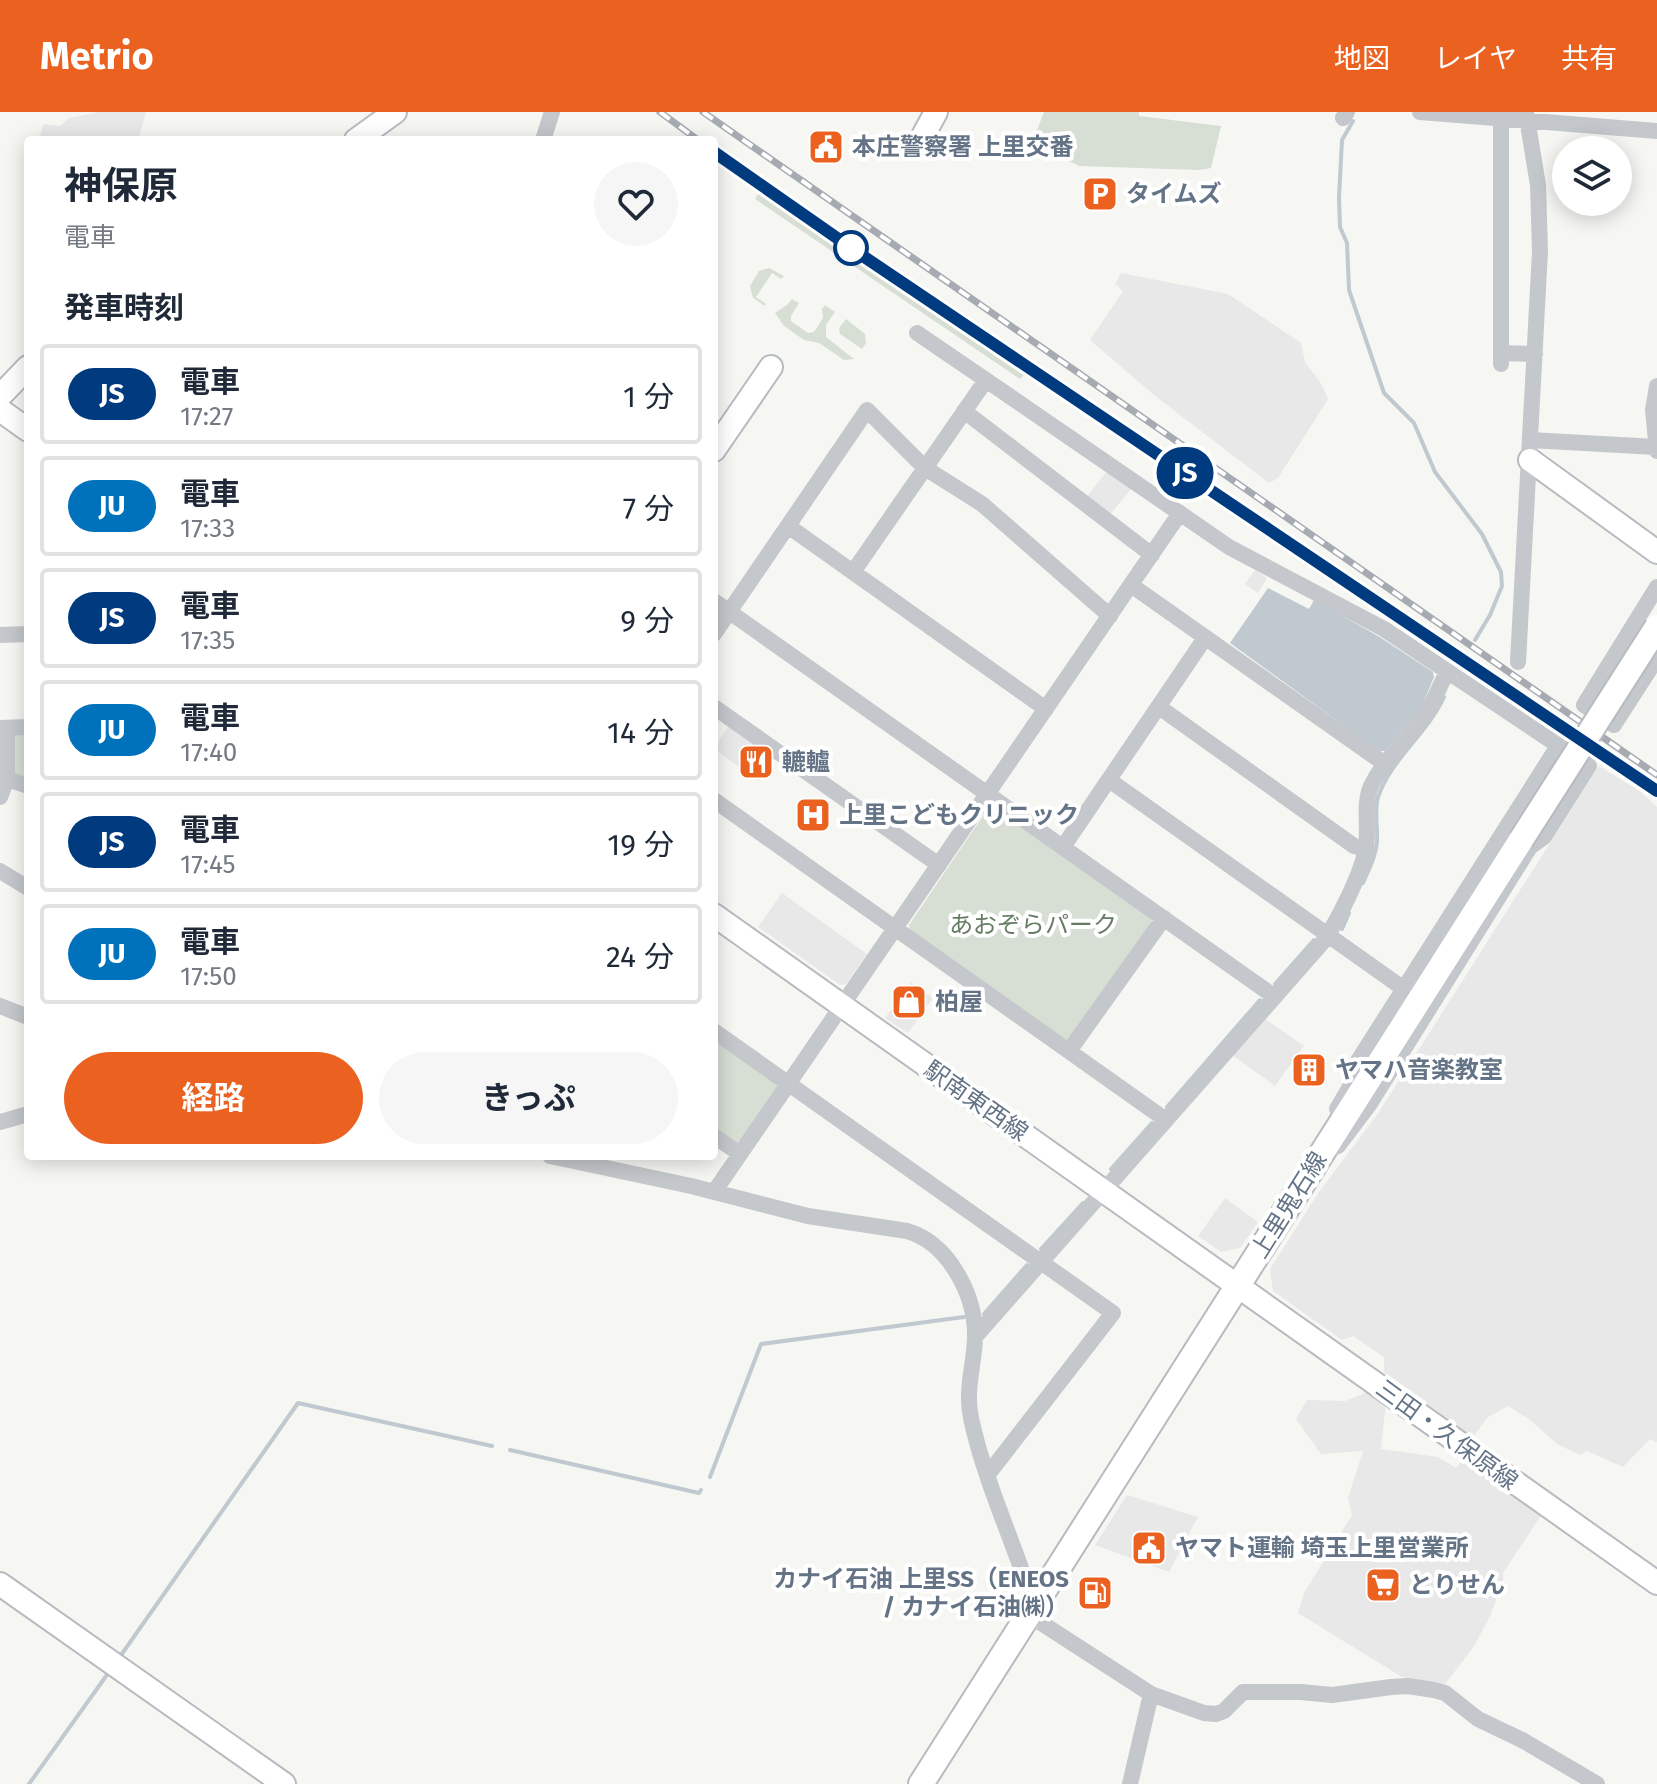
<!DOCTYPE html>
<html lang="ja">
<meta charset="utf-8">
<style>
:root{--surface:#fff;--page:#f6f6f7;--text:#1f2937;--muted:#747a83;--line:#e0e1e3;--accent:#ea6120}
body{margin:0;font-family:"Fira Sans","Noto Sans JP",sans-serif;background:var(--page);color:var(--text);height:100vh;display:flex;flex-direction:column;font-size:30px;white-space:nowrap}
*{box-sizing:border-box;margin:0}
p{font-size:26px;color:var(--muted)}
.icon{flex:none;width:44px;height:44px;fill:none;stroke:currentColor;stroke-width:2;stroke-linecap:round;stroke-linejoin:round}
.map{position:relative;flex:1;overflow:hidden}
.details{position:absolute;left:24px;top:24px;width:694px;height:1024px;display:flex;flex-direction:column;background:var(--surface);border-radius:8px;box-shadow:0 4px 20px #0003}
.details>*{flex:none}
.badge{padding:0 16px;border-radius:26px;font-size:28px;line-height:52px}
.fabs{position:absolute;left:1552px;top:24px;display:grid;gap:16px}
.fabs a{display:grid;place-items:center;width:80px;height:80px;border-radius:50%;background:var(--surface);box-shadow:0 4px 20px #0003;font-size:40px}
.map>.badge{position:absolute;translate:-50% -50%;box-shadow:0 0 0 4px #fff}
h2{padding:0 40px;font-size:30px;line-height:72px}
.round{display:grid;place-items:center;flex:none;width:84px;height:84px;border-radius:42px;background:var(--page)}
.head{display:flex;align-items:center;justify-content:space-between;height:136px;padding:0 40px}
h1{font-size:38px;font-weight:700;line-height:60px}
.action{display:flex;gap:16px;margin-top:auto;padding:16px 40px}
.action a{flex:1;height:92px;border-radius:48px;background:var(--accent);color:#fff;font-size:32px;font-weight:700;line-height:92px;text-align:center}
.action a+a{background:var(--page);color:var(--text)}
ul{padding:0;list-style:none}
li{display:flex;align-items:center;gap:24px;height:100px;margin:0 16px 12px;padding:0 24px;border:4px solid var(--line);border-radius:8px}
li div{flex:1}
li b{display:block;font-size:30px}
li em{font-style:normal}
li .badge{min-width:88px;font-weight:700;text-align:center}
header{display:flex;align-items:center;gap:48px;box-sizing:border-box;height:112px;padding:0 40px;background:var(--accent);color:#fff}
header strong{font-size:38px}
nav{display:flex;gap:44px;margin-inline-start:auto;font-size:28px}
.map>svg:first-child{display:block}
.built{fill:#e7e8e7}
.green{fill:#d7ded4}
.water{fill:#bfc9cf}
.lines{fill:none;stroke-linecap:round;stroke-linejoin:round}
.stream{stroke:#bfc9cf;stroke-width:4}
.secondary-casing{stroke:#b6bbc0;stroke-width:26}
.primary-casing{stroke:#b7bbbf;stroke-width:28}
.street{stroke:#c4c7cb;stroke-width:16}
.secondary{stroke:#fff;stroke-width:22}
.primary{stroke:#fff;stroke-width:24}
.rail-casing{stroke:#a6abb2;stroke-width:7}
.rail{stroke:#fff;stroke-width:4;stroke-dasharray:12;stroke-linecap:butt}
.primary-bridge-casing{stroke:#b7bbbf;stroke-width:28;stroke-linecap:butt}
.primary-bridge{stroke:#fff;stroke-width:24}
.line-casing{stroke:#fff;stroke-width:18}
.line{stroke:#003b80;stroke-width:12}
.stop-dot{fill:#fff;stroke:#003b80;stroke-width:4}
.labels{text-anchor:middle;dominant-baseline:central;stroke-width:8;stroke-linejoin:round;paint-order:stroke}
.poi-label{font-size:24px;font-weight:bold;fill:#647486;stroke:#fff;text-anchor:start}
.park-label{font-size:24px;fill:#667c64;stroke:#fff}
.street-label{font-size:24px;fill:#647486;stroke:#fff}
</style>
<header>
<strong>Metrio</strong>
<nav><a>地図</a><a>レイヤ</a><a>共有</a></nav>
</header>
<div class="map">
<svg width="1657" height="1672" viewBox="0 0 1657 1672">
<rect width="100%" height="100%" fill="#f6f7f3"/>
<!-- built -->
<path class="built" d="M100,0H146L138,28H39L44,12L60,14L69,6Z
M1121,161L1228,182L1301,231L1305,250L1322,273L1328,287L1278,366L1269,371L1154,283L1090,228L1123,179L1115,172Z
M1107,359L1131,377L1108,405L1085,387Z
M1255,458L1267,466L1258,481L1245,472Z
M729,613L775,646L759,669L714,637Z
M1599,654L1641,680L1657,695V1330L1650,1327L1623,1355L1587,1339L1580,1343L1557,1332L1529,1307L1508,1294L1488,1305L1473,1325L1384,1260V1245L1353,1224L1342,1228L1273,1179L1270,1157L1319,1080L1379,1000Z
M782,781L867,842L846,872L840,873L758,815Z
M911,870L933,886L908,921L885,906Z
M1264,906L1304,934L1275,974L1232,943Z
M1225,1086L1258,1110L1240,1136L1221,1140L1198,1124Z
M1370,1279L1386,1290L1381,1337L1438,1345L1456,1356L1464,1346L1539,1398L1540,1405L1503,1461V1469L1490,1504L1473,1536L1445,1572L1402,1565L1298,1501L1304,1481L1352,1403L1348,1386L1363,1339L1321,1342L1296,1307L1307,1288L1345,1289Z
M1127,1383L1198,1405L1169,1460L1095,1433Z"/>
<!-- green -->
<path class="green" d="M1044,0H1139V4L1221,14L1211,56L1199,58L1079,54L1032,31Z
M758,82L1024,263L1020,267L755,87Z
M769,156L784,164L781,167L772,161L756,185L766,192L765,194L753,186L750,174L759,159Z
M792,187L799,191L791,204V209L808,221L814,220L823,206L822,197L825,193L835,200L826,213V225L854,247L844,248L819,231L804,228L784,214L775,201L787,193Z
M846,207L865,222L866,231L862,237L840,222L839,216Z
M16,620H28V669L12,663L10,625Z
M995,694L1151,805L1152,811L1070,927L1064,928L910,819L909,813L989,695Z
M714,926L777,970L778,976L741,1030L735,1031L714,1017Z"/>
<!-- water -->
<path class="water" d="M1268,476L1309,497L1314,488L1378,524L1433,560L1434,565L1421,596L1385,639H1379L1230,531Z"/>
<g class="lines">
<!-- stream -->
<path class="stream" d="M1353,9L1342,28L1339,85L1340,115L1347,131L1349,178L1384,281L1414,311L1435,360L1482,422L1501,460L1502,474L1490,503L1475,528
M1363,771C1369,757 1376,744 1377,729C1378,715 1374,699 1378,685C1391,647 1427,622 1444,585
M1342,817L1349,801
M1275,872L1314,828
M1167,995L1260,888
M1111,1057L1152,1011
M1041,1137L1083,1091
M984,1202L1027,1153
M510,1338L699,1381L701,1378
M710,1365L761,1232L964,1205
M119,1546L298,1291L492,1334
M29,1672L109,1560"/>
<defs>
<path id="secondary" d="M356,28L395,0
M917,35L936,0
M0,284L28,255
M0,298L28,318
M714,338L771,255
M1530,348L1657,440
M714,803L1657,1471
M0,1472L284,1672"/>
<path id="primary" d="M921,1672L1521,728"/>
</defs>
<!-- secondary casing -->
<use href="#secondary" class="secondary-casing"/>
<!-- primary casing -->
<use href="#primary" class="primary-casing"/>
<!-- street -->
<path class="street" d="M1420,0L1657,19
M1343,6L1347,0
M1501,6V252
M543,28L552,0
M917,221L986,268
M1501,241L1535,242
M1657,274L1653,298L1657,339
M964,299L1152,443
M1530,328L1656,335
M788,414L1046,597
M853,460L986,268L1229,435L1384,517L1589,654L1544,725L1530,735L1369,993L1338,1034
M1131,473L1385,652
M1657,475L1584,593L1614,613L1657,546
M714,489L1275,885
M714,522L867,298L925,356L982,392L1110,504
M0,523L28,522
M1518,550L1540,139L1538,73L1526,0
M714,595L939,753
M1159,595L1354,734L1366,737
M0,616L28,615
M7,667L28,674
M1109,668L1404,877
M0,685L7,667V616
M714,688L1166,1008
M1063,735L1205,526
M0,759L28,776
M0,894L28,905
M714,919L1113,1201L989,1361
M1069,939L1164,806
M1337,997L1351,973L1356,952L1558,634
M0,1010L28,1002
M714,1024L740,1042
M550,1044L691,1074L808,1104L907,1119C949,1131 976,1184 975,1226C974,1254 965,1278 971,1306C982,1359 1008,1418 1026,1470L1038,1489
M714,1080L1180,401
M975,1225L1322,831C1337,811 1363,759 1366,735C1369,715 1363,692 1371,674C1385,645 1411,625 1427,599C1435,587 1440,573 1447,560
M1029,1503L1151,1582L1204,1601L1216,1602L1224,1599L1243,1580H1301L1332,1583L1391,1575L1408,1574L1434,1578L1445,1581L1478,1607L1522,1628L1597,1672
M1130,1672L1151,1582"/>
<!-- secondary -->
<use href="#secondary" class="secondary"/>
<!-- primary -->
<use href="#primary" class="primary"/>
<defs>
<path id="rail" d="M660,0L698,28
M703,0L1657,663
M714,40L857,140L1657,679"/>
</defs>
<!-- rail casing -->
<use href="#rail" class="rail-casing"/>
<!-- rail -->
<use href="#rail" class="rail"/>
<defs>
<path id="primary-bridge" d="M1521,728L1657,515"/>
</defs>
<!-- primary-bridge casing -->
<use href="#primary-bridge" class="primary-bridge-casing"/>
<!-- primary-bridge -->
<use href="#primary-bridge" class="primary-bridge"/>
</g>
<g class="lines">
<defs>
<path id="line" d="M714,40L857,140L1657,679"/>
</defs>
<!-- line casing -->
<use href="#line" class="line-casing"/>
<!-- line -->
<use href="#line" class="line"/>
</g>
<!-- icons -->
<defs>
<symbol id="civic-square" viewBox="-11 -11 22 22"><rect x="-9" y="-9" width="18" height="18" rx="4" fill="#ea6120" stroke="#fff"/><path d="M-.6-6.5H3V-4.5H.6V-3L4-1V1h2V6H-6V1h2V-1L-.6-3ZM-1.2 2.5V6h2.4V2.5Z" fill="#fff"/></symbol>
<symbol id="parking-square" viewBox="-11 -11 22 22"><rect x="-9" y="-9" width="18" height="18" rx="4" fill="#ea6120" stroke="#fff"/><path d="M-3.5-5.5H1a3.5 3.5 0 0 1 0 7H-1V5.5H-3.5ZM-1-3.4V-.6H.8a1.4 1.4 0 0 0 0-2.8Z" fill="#fff"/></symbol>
<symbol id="restaurant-square" viewBox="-11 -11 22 22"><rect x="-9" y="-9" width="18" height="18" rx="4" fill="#ea6120" stroke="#fff"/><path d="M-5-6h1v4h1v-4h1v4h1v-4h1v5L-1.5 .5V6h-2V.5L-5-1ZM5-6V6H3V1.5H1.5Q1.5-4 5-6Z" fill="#fff"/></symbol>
<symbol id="hospital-square" viewBox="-11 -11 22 22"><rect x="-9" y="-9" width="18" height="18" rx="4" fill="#ea6120" stroke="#fff"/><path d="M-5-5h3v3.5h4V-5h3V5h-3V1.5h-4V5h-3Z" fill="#fff"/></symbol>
<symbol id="shop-square" viewBox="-11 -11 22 22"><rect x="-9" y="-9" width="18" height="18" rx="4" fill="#ea6120" stroke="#fff"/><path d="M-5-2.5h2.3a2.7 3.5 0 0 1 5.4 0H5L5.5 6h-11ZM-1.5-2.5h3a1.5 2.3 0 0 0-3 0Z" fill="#fff"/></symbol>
<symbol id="building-square" viewBox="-11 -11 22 22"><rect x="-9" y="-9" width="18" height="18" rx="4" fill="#ea6120" stroke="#fff"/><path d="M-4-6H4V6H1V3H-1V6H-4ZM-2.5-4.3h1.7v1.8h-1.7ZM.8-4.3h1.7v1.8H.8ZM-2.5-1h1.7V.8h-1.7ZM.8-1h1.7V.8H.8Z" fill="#fff"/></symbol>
<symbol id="supermarket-square" viewBox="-11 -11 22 22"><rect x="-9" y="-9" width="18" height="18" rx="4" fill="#ea6120" stroke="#fff"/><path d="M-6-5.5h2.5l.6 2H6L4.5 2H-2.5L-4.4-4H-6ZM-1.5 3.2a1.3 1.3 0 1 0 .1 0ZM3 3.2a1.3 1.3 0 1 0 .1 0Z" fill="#fff"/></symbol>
<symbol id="fuel-square" viewBox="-11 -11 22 22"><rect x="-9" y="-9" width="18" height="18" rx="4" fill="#ea6120" stroke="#fff"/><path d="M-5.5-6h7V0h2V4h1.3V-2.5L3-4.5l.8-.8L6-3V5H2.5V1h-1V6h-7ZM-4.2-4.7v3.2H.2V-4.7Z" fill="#fff"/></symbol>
</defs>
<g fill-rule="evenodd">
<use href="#civic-square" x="806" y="15" width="40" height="40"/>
<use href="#parking-square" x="1080" y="62" width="40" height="40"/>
<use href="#restaurant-square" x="736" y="630" width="40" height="40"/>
<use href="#hospital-square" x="793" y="683" width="40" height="40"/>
<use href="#shop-square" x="889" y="870" width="40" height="40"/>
<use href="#building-square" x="1289" y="938" width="40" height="40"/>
<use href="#civic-square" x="1129" y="1416" width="40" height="40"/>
<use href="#supermarket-square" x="1363" y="1453" width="40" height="40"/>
<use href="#fuel-square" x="1075" y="1461" width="40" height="40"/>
</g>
<!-- markers -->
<circle class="stop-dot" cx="851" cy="136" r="16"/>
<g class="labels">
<!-- poi labels -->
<g class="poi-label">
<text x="852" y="35">本庄警察署 上里交番</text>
<text x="1126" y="82">タイムズ</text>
<text x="782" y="650">轆轤</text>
<text x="839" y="703">上里こどもクリニック</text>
<text x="935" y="890">柏屋</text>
<text x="1335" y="958">ヤマハ音楽教室</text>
<text x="1175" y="1436">ヤマト運輸 埼玉上里営業所</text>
<text x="1069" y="1467" text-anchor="end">カナイ石油 上里SS（ENEOS<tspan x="1069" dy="28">/ カナイ石油㈱）</tspan></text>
<text x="1409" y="1473">とりせん</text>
</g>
<!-- park labels -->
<g class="park-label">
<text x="1033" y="813">あおぞらパーク</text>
</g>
<!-- street labels -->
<g class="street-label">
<text transform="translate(976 989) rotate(35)">駅南東西線</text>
<text transform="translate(1289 1093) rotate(-58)">上里鬼石線</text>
<text transform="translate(1447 1323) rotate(36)">三田・久保原線</text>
</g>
</g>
</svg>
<div class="fabs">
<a><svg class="icon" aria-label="layers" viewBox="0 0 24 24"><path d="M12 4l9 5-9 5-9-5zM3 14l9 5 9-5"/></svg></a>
</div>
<b class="badge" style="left:1185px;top:361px;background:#003b80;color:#fff">JS</b>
<section class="details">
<div class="head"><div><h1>神保原</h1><p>電車</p></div><a class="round"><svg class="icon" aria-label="heart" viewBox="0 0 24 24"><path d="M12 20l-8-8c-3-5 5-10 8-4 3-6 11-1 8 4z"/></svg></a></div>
<h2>発車時刻</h2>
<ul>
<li><span class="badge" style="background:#003b80;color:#fff">JS</span><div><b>電車</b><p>17:27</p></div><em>1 分</em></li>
<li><span class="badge" style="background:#0072bc;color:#fff">JU</span><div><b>電車</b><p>17:33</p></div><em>7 分</em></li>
<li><span class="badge" style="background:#003b80;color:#fff">JS</span><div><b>電車</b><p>17:35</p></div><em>9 分</em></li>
<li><span class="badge" style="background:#0072bc;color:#fff">JU</span><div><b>電車</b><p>17:40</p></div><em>14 分</em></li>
<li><span class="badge" style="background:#003b80;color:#fff">JS</span><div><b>電車</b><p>17:45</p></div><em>19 分</em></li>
<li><span class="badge" style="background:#0072bc;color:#fff">JU</span><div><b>電車</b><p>17:50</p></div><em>24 分</em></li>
</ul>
<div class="action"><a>経路</a><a>きっぷ</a></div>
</section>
</div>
